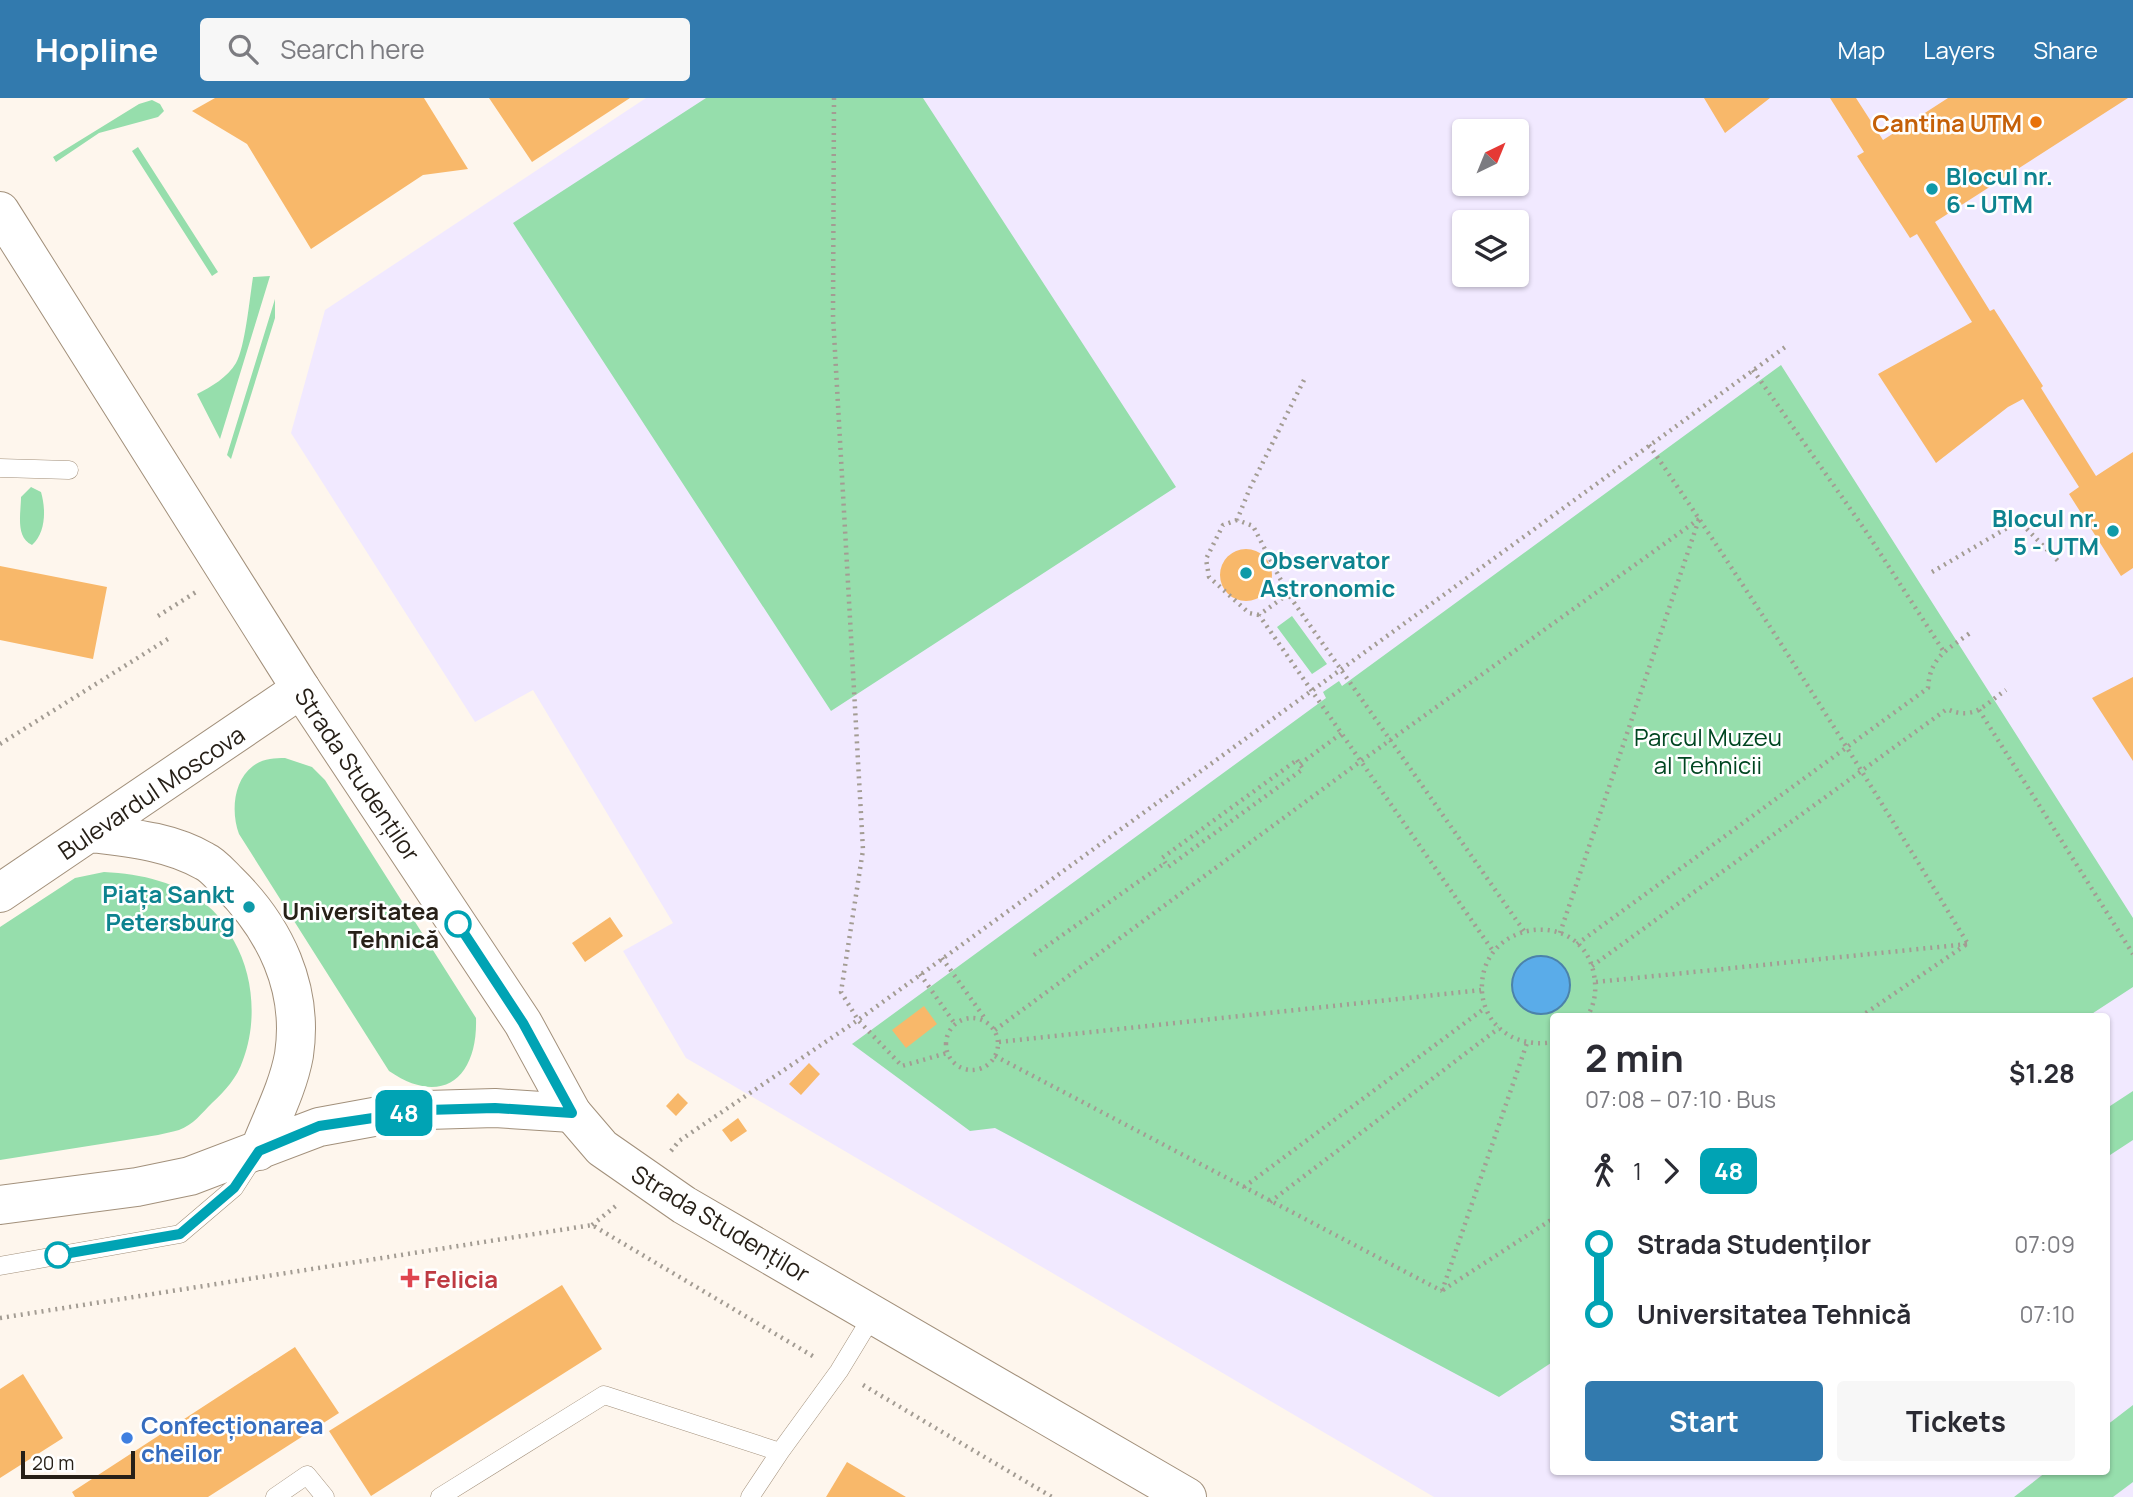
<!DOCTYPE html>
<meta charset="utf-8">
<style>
:root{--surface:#fff;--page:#f7f7f7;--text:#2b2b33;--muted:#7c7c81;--accent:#327aae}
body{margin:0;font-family:Manrope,sans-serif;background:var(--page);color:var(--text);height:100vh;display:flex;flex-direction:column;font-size:26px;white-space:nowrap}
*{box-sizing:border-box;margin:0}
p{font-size:23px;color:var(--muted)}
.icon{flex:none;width:38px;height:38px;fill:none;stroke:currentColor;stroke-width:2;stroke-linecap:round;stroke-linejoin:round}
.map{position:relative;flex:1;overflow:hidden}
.details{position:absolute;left:1550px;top:915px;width:560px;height:462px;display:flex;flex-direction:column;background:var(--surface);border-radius:7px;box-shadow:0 2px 5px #0004}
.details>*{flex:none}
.badge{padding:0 14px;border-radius:10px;font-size:24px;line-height:46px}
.needle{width:46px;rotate:43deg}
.controls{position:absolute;left:1452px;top:21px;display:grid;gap:14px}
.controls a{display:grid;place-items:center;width:77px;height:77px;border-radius:7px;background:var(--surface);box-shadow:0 2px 5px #0004;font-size:35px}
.scale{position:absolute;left:21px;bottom:18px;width:114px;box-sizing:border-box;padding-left:7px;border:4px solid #272018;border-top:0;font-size:19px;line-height:24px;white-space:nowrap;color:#272018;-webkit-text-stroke:5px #fff;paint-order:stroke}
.map>.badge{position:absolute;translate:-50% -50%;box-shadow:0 0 0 4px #fff}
.legs{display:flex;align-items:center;gap:10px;height:77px;padding:0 35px;font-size:23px}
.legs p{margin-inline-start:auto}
.headline{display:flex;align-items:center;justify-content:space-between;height:119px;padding:0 35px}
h1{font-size:38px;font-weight:700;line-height:52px}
.action{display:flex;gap:14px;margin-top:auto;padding:14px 35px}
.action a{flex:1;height:80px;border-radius:7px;background:var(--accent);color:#fff;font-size:28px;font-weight:700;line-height:80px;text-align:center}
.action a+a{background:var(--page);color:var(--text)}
ul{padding:0 35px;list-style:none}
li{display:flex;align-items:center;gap:24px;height:70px;font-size:26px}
li i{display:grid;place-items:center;width:10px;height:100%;margin:0 9px;background:currentColor}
li i::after{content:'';width:18px;height:18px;margin:-9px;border:5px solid;border-radius:50%;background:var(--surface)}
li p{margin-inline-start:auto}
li:first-child i{background:linear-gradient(#0000 50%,currentColor 0)}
li:last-child i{background:linear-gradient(currentColor 50%,#0000 0)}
header{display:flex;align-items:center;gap:42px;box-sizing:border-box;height:98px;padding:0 35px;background:var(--accent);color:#fff}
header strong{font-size:33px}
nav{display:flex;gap:38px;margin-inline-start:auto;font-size:24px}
.search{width:490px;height:63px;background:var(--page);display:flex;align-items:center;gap:18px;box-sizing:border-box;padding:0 24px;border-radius:7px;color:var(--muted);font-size:26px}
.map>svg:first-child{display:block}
.education{fill:#f1e9ff;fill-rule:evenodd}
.green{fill:#96deac}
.water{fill:#5aace9;stroke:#4b82aa;stroke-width:2}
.building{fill:#f8b86a}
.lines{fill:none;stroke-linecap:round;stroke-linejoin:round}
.service-casing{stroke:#a2907b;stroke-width:19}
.secondary-casing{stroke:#a2907b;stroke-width:40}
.primary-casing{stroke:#a2907b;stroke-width:40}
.path{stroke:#a39c93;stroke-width:4.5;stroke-dasharray:2 5;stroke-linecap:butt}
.service{stroke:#fff;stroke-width:18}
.secondary{stroke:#fff;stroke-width:38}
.primary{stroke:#fff;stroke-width:38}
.line-1-casing{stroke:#fff;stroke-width:16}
.line-1{stroke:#00a3b4;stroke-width:10}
.food-dot{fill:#e8710a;stroke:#fff;stroke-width:2.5}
.culture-dot{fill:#0f9aa8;stroke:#fff;stroke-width:2.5}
.stop-1-dot{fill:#fff;stroke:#00a3b4;stroke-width:3.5}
.health-dot{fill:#e0444e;stroke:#fff;stroke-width:2.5}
.shop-dot{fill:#3f7fe0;stroke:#fff;stroke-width:2.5}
.labels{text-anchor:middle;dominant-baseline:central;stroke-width:5;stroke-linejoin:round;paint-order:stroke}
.food-label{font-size:24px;font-weight:bold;fill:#c56008;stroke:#fff;text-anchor:end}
.culture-label{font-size:24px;font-weight:bold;fill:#0d838f;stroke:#fff;text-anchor:start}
.park-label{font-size:24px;fill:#004621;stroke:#fff}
.street-label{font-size:24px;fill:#272018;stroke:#fff}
.stop-label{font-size:24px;font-weight:bold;fill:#272018;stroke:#fff;text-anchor:end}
.health-label{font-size:24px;font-weight:bold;fill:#be3a42;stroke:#fff;text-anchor:start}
.shop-label{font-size:24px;font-weight:bold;fill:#366cbe;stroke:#fff;text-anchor:start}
</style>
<header>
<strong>Hopline</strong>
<div class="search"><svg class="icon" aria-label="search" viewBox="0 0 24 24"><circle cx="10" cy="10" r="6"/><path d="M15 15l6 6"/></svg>Search here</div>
<nav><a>Map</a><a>Layers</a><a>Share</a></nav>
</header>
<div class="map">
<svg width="2133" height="1399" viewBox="0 0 2133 1399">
<rect width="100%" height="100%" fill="#fef6ed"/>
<!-- education -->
<path class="education" d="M646,0H2133V1399H1434L686,960L623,853L673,825L533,592L475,624L291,335L325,212ZM1465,33H1517V86H1465ZM1465,124H1517V177H1465ZM1554,919H2107V1374H1554Z"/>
<!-- green -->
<path class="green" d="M706,0H923L1176,389L831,613L513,125Z
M152,2L160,6L164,13L158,19L99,35L56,64L53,59L139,6Z
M138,49L218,174L212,178L132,53Z
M270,178L220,341L197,296C211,289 228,279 236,265C245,250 250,198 253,179Z
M275,201V220L231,361L227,357Z
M1781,267L2133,820V889L2087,919H1554V1263L1499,1299L995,1030L970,1033L852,946L1326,600L1323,594L1339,583L1342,588Z
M31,389L41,394C46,411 46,435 32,447C15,439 21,415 21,399Z
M1292,518L1327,566L1312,576L1277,529Z
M285,660L312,669L325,682L476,920C478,979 443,1010 389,973L239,736C231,715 233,683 253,668C262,661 274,660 285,660Z
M104,774C142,776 178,784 209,809C219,817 227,831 234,843C254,878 257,925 243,962C237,980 225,993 212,1005C202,1015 193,1027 179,1032C173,1034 165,1035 158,1037L0,1062V829L75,780Z
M2133,993V1042L2107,1059V1010Z
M2133,1307V1384L2113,1399H2014L2046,1374H2107V1327Z"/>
<!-- water -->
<path class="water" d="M1512 887a29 29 0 1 1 58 0a29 29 0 1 1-58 0Z"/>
<!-- building -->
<path class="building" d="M215,0H424L468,71L423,77L311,151L247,46L192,13Z
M489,0H630L532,64Z
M1704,0H1770L1725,35Z
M1830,0H1856L1883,42L1948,0H2128L1935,124L1990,213L1994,211L2043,288L2041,290L2096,378L2133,354V470L2121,478L2069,396L2079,389L2023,301L2008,309L1936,365L1878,276L1972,224L1917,136L1910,140L1857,58L1864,54Z
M1220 477a26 26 0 1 1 52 0a26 26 0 1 1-52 0Z
M0,468L107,489L93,561L0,542Z
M2133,579V663L2092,600Z
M610,819L623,838L585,864L572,845Z
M924,908L937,926L906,950L892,932Z
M809,965L820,976L801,997L789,986Z
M678,995L688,1005L676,1018L666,1008Z
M738,1020L747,1033L731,1044L722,1032Z
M562,1187L602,1251L371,1398L329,1333Z
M295,1249L339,1315L208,1399H75L72,1394Z
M23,1276L63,1340L0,1380V1291Z
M847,1364L906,1399H826Z"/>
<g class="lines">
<defs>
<path id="service" d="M0,370L69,372
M0,1168L180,1136L234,1090L254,1059
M275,1399L307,1377L325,1399
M440,1399L604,1297L780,1354L839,1273L873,1217
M750,1399L780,1354"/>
<path id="secondary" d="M0,113L301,591L523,925L572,1015L602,1050L684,1107L1187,1399"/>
<path id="primary" d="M91,735C130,740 169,743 204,763C213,767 221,777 228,784C275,830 304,890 294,957C288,990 271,1022 259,1053
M0,795L301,591
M0,1107L137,1089L190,1078L319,1029L379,1018L427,1012L495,1010L572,1015"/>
</defs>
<!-- service casing -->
<use href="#service" class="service-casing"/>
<!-- secondary casing -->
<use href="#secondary" class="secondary-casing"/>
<!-- primary casing -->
<use href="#primary" class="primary-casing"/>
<!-- path -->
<path class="path" d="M834,0L833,218L863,752L841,894L858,922L902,968L947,955
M1753,272L1865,432L1944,554
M1304,282L1250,390L1237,422L1253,428L1288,496L1524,833
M1649,347C1761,510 1865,677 1968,846
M1237,422L1223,427L1206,461L1209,479L1249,515L1259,517
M1932,474L2019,423L2059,464
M1288,496L1259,517L1493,853
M158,518L196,494
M1979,612L2133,856
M0,646L171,539
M1297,662L1303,671L1168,769L1162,760Z
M1300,666L1342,635
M1560,835L1699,421
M1577,846L1928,590C1930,559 1947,552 1970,535
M1034,857L1165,765
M942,860L986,922
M1592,868L1947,611C1974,623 1984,607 2006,592
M920,876L955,926
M1596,884L1968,846
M1860,919L1967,846
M946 946a26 26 0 1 1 52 0a26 26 0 1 1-52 0Z
M995,932L1361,663L1699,421
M999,944L1481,892
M1554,944C1530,948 1507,942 1492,922C1485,912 1481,899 1482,886C1485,822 1578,811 1593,872C1597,889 1596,904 1587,919
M995,958L1442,1193
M671,1053L679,1043L858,922L1788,247
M1244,1089L1485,910
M1270,1104L1499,930
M592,1127L617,1107
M1443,1192L1554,1120
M1442,1193L1527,945
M0,1220L592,1127L816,1260
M863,1287L1052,1399"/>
<!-- service -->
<use href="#service" class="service"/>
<!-- secondary -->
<use href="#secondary" class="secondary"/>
<!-- primary -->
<use href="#primary" class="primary"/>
</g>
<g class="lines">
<defs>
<path id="line-1" d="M58,1157L180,1136L234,1090L259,1053L319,1028L427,1012L495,1010L572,1015L523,925L458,826"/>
</defs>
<!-- line-1 casing -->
<use href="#line-1" class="line-1-casing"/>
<!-- line-1 -->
<use href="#line-1" class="line-1"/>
</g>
<!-- markers -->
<circle class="food-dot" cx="2036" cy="24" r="7"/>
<g class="culture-dot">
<circle cx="1932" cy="91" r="7"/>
<circle cx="2113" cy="433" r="7"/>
<circle cx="1246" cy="475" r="7"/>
<circle cx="249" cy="809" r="7"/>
</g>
<g class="stop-1-dot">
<circle cx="458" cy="826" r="12"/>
<circle cx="58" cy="1157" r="12"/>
</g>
<path class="health-dot" d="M406.5 1169.5h7v7h7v7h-7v7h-7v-7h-7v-7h7z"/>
<circle class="shop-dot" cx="127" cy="1340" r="7"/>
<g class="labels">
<!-- food labels -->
<g class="food-label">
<text x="2022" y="24">Cantina UTM</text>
</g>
<!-- culture labels -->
<g class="culture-label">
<text x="1946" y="77">Blocul nr.<tspan x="1946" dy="28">6 - UTM</tspan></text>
<text x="2099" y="419" text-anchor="end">Blocul nr.<tspan x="2099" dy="28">5 - UTM</tspan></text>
<text x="1260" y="461">Observator<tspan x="1260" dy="28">Astronomic</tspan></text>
<text x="235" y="795" text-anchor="end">Piața Sankt<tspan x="235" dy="28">Petersburg</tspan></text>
</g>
<!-- park labels -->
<g class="park-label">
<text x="1708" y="638">Parcul Muzeu<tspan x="1708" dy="28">al Tehnicii</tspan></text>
</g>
<!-- street labels -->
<g class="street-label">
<text transform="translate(358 676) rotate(56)">Strada Studenților</text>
<text transform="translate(151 694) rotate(-34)">Bulevardul Moscova</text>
<text transform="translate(721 1125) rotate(31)">Strada Studenților</text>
</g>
<!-- stop labels -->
<g class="stop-label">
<text x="439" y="812">Universitatea<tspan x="439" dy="28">Tehnică</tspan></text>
</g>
<!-- health labels -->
<g class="health-label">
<text x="424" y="1180">Felicia</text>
</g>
<!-- shop labels -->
<g class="shop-label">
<text x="141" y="1326">Confecționarea<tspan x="141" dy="28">cheilor</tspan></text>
</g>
</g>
</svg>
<div class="controls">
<a><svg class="needle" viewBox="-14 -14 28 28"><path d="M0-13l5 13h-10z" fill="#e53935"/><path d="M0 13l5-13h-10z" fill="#7c7c81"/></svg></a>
<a><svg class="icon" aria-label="layers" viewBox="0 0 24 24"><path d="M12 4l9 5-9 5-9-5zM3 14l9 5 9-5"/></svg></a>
</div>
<div class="scale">20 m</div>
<b class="badge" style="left:404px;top:1015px;background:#00a3b4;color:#fff">48</b>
<section class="details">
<div class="headline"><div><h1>2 min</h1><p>07:08 – 07:10 · Bus</p></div><b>$1.28</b></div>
<div class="legs"><svg class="icon" aria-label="walk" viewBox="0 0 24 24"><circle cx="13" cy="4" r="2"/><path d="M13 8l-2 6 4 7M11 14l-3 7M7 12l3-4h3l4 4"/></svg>1<svg class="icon" aria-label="forward" viewBox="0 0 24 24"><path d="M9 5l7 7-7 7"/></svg><b class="badge" style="background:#00a3b4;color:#fff">48</b></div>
<ul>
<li><i style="color:#00a3b4"></i><b>Strada Studenților</b><p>07:09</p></li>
<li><i style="color:#00a3b4"></i><b>Universitatea Tehnică</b><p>07:10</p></li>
</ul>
<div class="action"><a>Start</a><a>Tickets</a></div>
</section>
</div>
